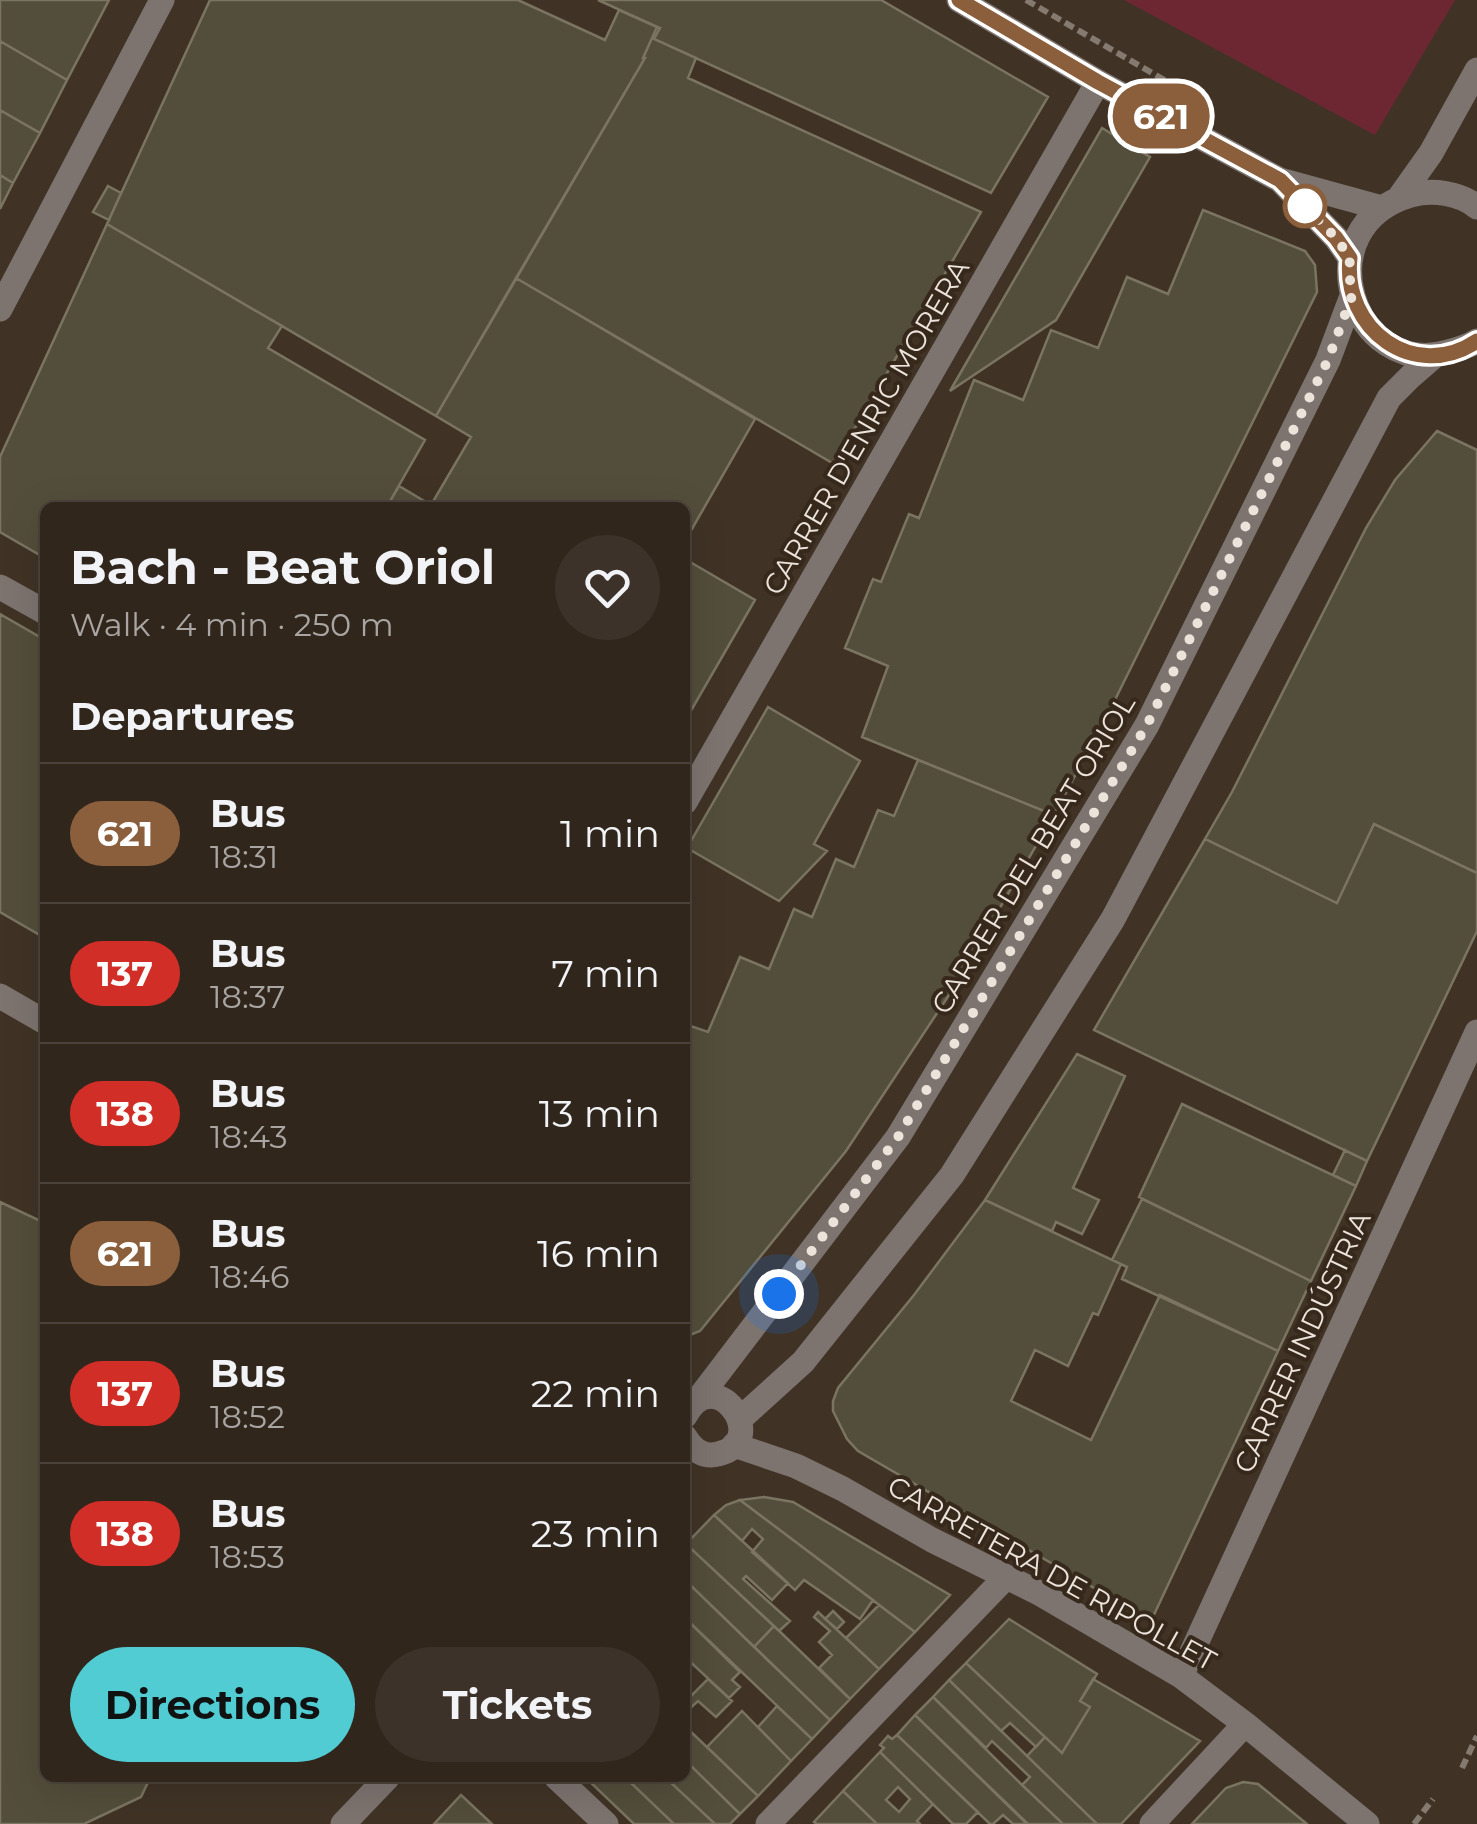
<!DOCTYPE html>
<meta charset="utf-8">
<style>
:root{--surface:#30261c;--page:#3c3229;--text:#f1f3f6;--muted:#a8a5a3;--line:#4b433b;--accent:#51ccd2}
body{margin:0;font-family:Montserrat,sans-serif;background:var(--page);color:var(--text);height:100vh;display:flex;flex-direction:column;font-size:38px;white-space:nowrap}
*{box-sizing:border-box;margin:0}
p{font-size:32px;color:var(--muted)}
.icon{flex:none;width:55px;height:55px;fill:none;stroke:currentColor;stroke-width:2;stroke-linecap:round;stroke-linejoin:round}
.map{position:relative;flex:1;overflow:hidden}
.drawer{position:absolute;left:40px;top:502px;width:650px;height:1280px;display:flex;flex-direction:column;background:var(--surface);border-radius:15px;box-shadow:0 10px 40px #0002,0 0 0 2px var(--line)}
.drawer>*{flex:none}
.badge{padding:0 20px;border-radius:32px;font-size:35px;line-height:65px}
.you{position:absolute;width:50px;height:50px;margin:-25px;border:8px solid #fff;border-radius:50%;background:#1a73e8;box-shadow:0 0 0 15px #1a73e833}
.map>.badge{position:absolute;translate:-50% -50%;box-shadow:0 0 0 5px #fff}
h2{padding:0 30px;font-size:38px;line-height:90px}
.round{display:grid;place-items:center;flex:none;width:105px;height:105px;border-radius:52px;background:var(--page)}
.head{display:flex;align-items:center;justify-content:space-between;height:170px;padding:0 30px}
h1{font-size:48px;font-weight:700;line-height:75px}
.primary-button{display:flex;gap:20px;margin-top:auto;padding:20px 30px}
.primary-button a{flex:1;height:115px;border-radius:60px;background:var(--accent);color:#111;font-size:40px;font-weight:700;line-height:115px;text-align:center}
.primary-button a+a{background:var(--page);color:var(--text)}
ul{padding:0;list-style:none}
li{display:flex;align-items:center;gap:30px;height:140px;padding:0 30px;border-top:2px solid var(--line)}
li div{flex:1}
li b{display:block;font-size:38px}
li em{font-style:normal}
li .badge{min-width:110px;font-weight:700;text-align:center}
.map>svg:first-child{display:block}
.grass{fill:#6d2733}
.building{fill:#534d3b;stroke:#7a7461;stroke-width:2.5;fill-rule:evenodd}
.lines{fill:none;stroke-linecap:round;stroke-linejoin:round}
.path{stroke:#857a6f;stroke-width:6;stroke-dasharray:10 5;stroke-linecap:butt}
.minor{stroke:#7d7470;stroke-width:25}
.line-casing{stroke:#fff;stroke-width:22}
.line{stroke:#8b5e3c;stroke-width:15}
.walk{stroke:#ece3db;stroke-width:10;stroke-dasharray:0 18}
.stop-dot{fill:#fff;stroke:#8b5e3c;stroke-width:5}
.labels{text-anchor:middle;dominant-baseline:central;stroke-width:8;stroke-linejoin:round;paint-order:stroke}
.street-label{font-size:28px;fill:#ece3db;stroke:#36291c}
</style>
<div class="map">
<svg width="1477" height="1824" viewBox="0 0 1477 1824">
<rect width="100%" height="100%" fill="#403326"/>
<!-- grass -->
<path class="grass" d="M1124,0H1455L1375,135Z"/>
<!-- building -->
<path class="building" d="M0,0H109L67,80L0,41Z
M210,0H518L605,40L619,10L657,27L643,58H645L436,416L107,224Z
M598,0H881L1048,97L991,193L654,39L660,28Z
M657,27L660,28L654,39L696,58L688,78L981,212L834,464L516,278L645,58H643Z
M0,41L67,80L40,133L0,110Z
M0,110L40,133L13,183L0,175Z
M1102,128L1150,157L1056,320L950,391Z
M0,175L13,183L0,209Z
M108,186L121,193L109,220L93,212Z
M1203,210L1305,251L1315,265L1317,292L1107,716L1054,815L862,737L888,666L845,648L873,579L881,582L909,514L919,518L974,380L1023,400L1051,330L1098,348L1127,277L1168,294Z
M107,224L282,326L268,348L425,440L386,508H45V558L0,532V457Z
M516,278L755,419L685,541V508H386L399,486L431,505L471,437L436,416Z
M1437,431L1477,450V873L1374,824L1337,903L1205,839L1232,792L1366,528L1395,480Z
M685,559L755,600L685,721Z
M0,614L45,640V938L0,912Z
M768,707L860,761L814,844L827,851L779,901L687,848Z
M918,760L1054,815L949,995L846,1151L700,1331L685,1337V1024L708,1032L740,957L769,969L794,909L812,917L836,859L854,867L878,810L894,816Z
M1374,824L1477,873V931L1367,1161L1094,1030L1205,839L1337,903Z
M1077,1054L1125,1076L1073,1188L1099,1200L1082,1234L1056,1222L1052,1231L985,1200Z
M1182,1104L1356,1186L1311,1281L1139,1197Z
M1345,1150L1367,1161L1356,1186L1333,1175Z
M1142,1199L1311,1281L1278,1351L1122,1279L1127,1267L1112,1260Z
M985,1200L1121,1264L1098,1315L1093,1313L1068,1366L1035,1350L1011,1401L1091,1440L1160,1295L1278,1351L1151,1621L858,1451L847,1439L833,1411V1401L838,1388L914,1295Z
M0,1202L45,1223V1778H150L141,1797L84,1824H0Z
M764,1497L793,1502L950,1595L915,1632L740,1500Z
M740,1500L873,1600L860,1619L804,1580L795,1590L752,1552L763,1539L752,1529L742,1541L714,1515L726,1505Z
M714,1515L788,1583L772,1600L746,1576L743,1579L790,1621L779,1631L686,1544Z
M686,1544L774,1626L754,1647L685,1580Z
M685,1580L830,1720L812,1739L685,1618Z
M879,1605L915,1632L879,1669L846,1638Z
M833,1611L844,1622L837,1629L825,1619Z
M818,1612L879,1669L850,1699L819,1668L832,1655L819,1642L830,1631L814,1617Z
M685,1618L740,1672L732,1680L740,1687L729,1698L685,1657Z
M1009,1619L1097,1674L1080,1701L1090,1707L1062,1753L966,1663Z
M774,1626L850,1699L830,1720L754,1647Z
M966,1663L1045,1737L1036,1747L1010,1723L1001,1731L949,1680Z
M708,1679L732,1701L716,1717L698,1701L686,1712L685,1689L692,1695Z
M1093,1679L1200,1741L1121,1824H1097L1027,1756L1045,1737L1062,1753L1090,1707L1080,1701Z
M949,1680L1027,1756L1097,1824H1063L1022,1785L1030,1777L992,1741L986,1748L933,1697Z
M933,1697L1022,1785L1063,1824H1028L915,1715Z
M777,1706L812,1739L791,1761L758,1727Z
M742,1711L791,1761L758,1796L707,1747Z
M915,1715L1026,1823L1025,1824H1013L1003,1815L993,1824H990L897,1735Z
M689,1730L758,1796L740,1814L685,1760V1735Z
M897,1735L978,1812L966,1824H953L880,1752L884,1748L880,1745L888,1736L892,1739Z
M880,1752L933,1804L917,1821L920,1824H877L843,1791ZM898,1787L910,1799L899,1812L886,1800Z
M685,1760L740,1814L730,1824H715L666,1778H685Z
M586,1778H626L674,1824H634Z
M638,1778H666L715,1824H674L632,1784Z
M1243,1782L1258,1784L1307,1824H1192L1226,1788Z
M843,1791L877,1824H817L814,1822Z
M461,1795L492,1824H434Z"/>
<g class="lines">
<!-- path -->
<path class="path" d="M1026,0L1192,96
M1462,1768L1477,1736
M1414,1824L1433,1799"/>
<!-- minor -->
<path class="minor" d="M959,0L1098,82L1280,180L1382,208
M1280,180L1336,238L1350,258
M1399,198L1431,153L1477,70
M1477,207C1460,193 1432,189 1411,195C1303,226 1352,380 1448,352C1459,349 1468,347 1477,341
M0,309L162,0
M0,587L45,612
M685,802L1098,82
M0,996L45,1022
M696,1402L898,1137L1147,725L1328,360L1352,296
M685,1416C715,1359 773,1442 718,1454C703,1458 692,1449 685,1437
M740,1419L803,1362L952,1175L1113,919L1389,398L1411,376L1434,356
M734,1445L796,1466L843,1489L932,1540L1039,1593L1181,1676L1245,1724L1367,1824
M1181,1676L1477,1032
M557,1778L606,1824
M343,1824L387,1778
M768,1824L1006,1577
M1152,1824L1245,1724"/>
</g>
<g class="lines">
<defs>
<path id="line" d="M959,0L1098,82L1280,180L1336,238L1350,258C1342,329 1414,383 1477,341"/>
</defs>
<!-- line casing -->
<use href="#line" class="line-casing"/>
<!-- line -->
<use href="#line" class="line"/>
<!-- walk -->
<path class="walk" d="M779,1294L898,1137L1147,725L1328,360L1352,296L1349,272L1350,258L1336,238L1302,203L1305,206"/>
</g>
<!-- markers -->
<circle class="stop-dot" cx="1305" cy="206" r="20"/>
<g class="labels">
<!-- street labels -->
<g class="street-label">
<text transform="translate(866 427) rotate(-60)">CARRER D'ENRIC MORERA</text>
<text transform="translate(1033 854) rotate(-59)">CARRER DEL BEAT ORIOL</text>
<text transform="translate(1302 1342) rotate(-65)">CARRER INDÚSTRIA</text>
<text transform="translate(1052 1573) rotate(29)">CARRETERA DE RIPOLLET</text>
</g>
</g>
</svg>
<div class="you" style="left:779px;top:1294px"></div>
<b class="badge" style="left:1161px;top:116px;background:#8b5e3c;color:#fff">621</b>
<section class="drawer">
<div class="head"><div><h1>Bach - Beat Oriol</h1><p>Walk · 4 min · 250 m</p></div><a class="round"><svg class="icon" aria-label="heart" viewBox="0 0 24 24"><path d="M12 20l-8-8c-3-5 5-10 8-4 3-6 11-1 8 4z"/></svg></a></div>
<h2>Departures</h2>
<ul>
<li><span class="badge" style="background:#8b5e3c;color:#fff">621</span><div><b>Bus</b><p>18:31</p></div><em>1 min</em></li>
<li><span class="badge" style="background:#d02e26;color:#fff">137</span><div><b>Bus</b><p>18:37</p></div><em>7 min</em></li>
<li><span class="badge" style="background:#d02e26;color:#fff">138</span><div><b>Bus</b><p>18:43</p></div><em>13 min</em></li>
<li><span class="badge" style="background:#8b5e3c;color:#fff">621</span><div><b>Bus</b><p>18:46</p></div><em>16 min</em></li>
<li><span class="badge" style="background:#d02e26;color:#fff">137</span><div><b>Bus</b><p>18:52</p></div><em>22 min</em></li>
<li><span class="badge" style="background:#d02e26;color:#fff">138</span><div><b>Bus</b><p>18:53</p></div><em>23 min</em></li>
</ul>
<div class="primary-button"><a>Directions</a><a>Tickets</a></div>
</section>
</div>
